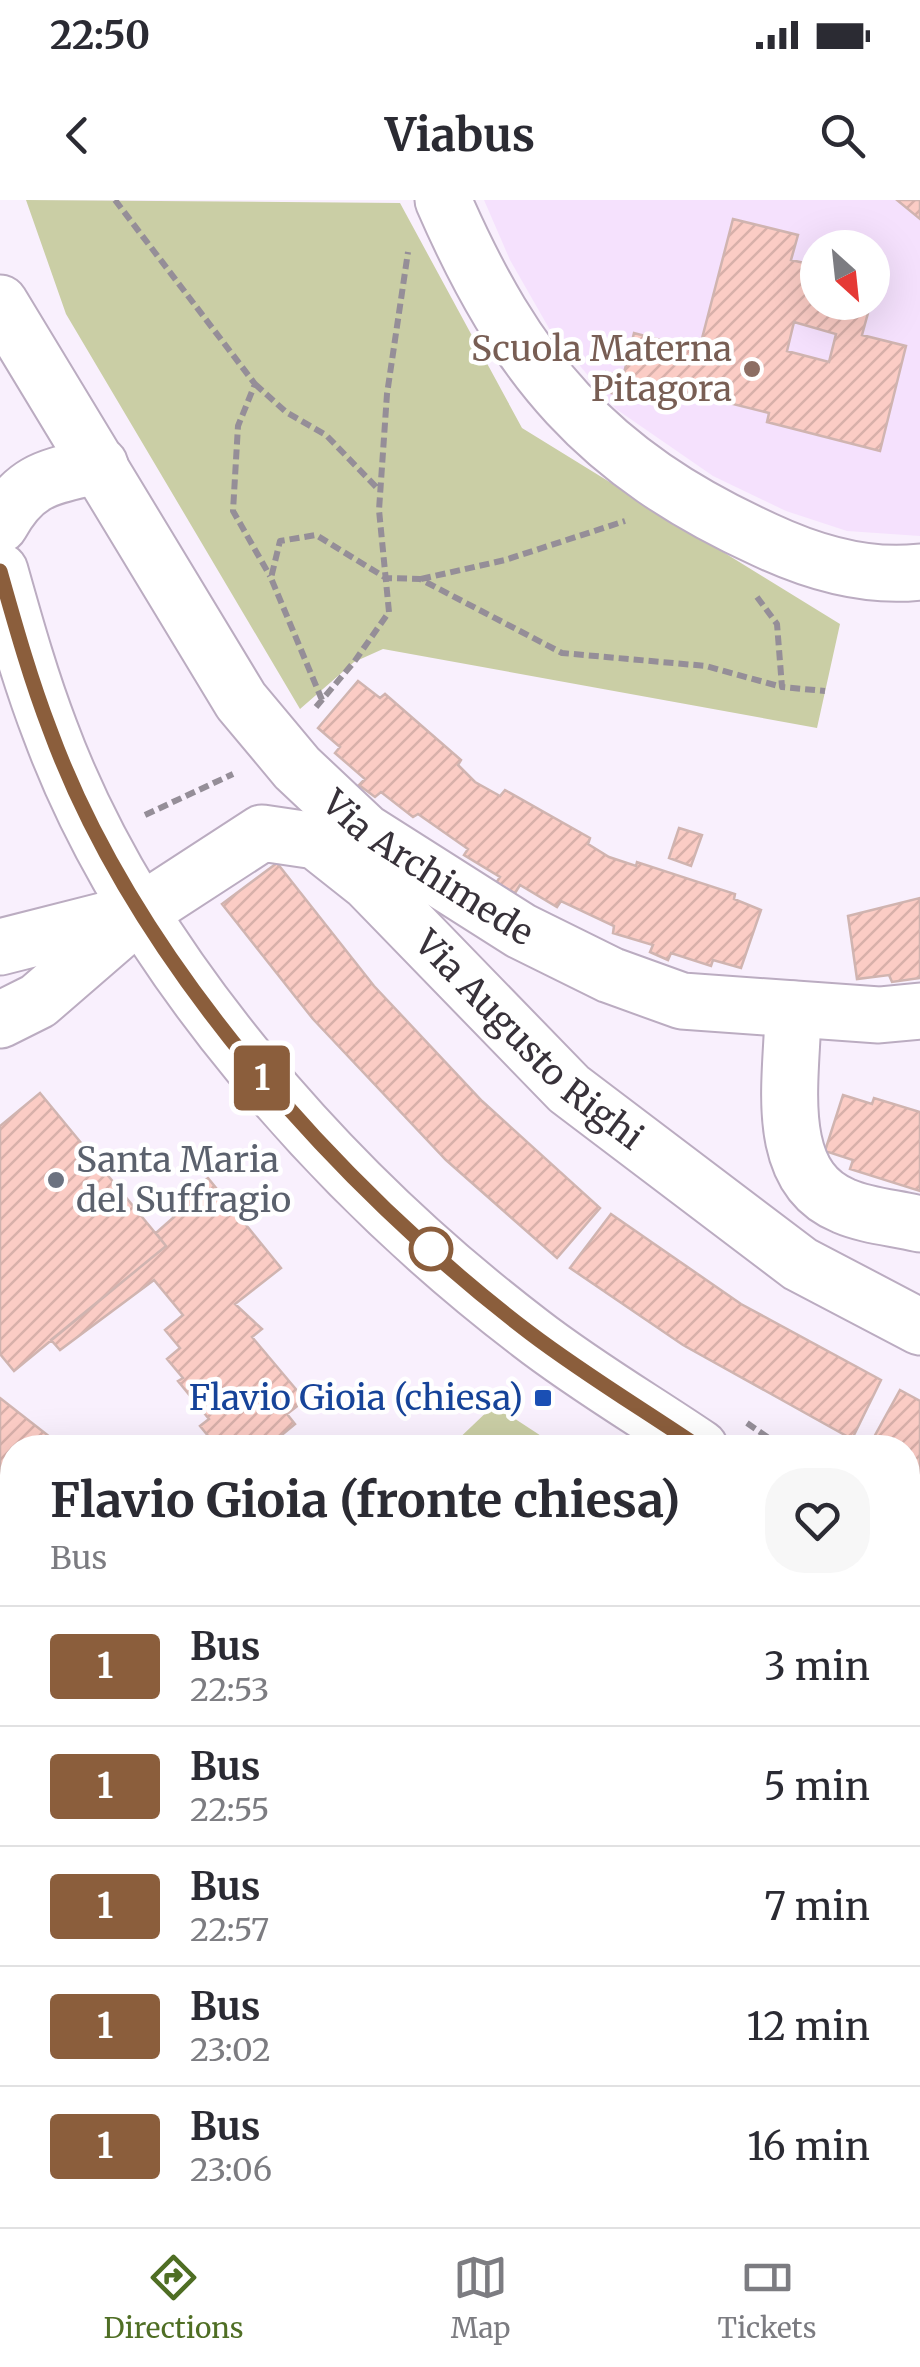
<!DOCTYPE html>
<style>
:root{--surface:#fff;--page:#f7f7f7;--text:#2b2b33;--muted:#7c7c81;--line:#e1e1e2;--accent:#4f6e24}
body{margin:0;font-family:Merriweather,serif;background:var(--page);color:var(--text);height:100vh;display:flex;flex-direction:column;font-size:38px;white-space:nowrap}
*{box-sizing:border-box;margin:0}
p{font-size:32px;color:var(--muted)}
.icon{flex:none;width:55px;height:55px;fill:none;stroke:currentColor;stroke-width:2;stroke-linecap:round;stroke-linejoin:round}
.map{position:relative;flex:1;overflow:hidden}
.sheet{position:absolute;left:0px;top:1235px;width:920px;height:792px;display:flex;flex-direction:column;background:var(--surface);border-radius:40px 40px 0 0;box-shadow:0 10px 40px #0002}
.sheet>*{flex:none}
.badge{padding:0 20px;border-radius:8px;font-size:35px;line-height:65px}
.needle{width:65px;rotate:153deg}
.controls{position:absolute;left:800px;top:30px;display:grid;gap:20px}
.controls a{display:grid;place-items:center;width:90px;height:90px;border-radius:50%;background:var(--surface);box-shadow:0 10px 40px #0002;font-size:50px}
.map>.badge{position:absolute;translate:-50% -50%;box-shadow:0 0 0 5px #fff}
.round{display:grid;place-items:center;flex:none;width:105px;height:105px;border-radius:40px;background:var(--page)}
.head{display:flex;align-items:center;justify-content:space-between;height:170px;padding:0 50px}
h1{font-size:48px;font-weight:700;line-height:75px}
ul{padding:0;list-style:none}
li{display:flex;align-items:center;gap:30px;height:120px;padding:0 50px;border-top:2px solid var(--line)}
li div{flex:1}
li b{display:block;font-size:38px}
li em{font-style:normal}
li .badge{min-width:110px;font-weight:700;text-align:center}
.status{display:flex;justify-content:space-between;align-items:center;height:70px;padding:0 50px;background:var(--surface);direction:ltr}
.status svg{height:28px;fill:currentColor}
header{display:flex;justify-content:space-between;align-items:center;height:130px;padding:0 50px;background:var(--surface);font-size:45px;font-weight:700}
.tabs{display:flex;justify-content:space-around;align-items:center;height:140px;border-top:2px solid var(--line);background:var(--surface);font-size:28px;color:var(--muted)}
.tabs a{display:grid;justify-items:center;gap:5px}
.tabs .selected{color:var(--accent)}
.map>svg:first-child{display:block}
.built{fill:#f5e1fd;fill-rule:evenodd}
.green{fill:#cacea5}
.building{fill:url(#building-hatch);stroke:#d0b4b0;stroke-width:2.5;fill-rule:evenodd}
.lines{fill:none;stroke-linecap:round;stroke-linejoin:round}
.service-casing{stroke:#bbacc1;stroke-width:31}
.minor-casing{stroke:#bbacc1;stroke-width:59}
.secondary-casing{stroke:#bbacc1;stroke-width:59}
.path{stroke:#958e98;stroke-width:6;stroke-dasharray:10 5;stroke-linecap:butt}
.service{stroke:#fff;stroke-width:28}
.minor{stroke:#fff;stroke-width:55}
.secondary{stroke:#fff;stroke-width:55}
.line-casing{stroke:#fff;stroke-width:22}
.line{stroke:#8b5e3c;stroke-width:15}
.education-dot{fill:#8d6e63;stroke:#fff;stroke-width:4}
.worship-dot{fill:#6b7280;stroke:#fff;stroke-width:4}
.stop-dot{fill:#fff;stroke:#8b5e3c;stroke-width:5}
.transit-dot{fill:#1a4fb4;stroke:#fff;stroke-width:4}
.labels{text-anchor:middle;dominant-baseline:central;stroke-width:9;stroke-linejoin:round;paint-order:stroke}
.education-label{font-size:35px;fill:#785e54;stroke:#fff;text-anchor:end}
.street-label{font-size:35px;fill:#38323a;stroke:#fff}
.worship-label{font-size:35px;fill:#5b616d;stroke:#fff;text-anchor:start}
.transit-label{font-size:35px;fill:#164399;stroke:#fff;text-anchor:end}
</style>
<div class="status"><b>22:50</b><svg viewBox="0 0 49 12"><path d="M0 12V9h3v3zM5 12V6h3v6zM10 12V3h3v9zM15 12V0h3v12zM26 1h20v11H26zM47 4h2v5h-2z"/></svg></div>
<header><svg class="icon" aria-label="back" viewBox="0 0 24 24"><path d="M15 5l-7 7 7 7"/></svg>Viabus<svg class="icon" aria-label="search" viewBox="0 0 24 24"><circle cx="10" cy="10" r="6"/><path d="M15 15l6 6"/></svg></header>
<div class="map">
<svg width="920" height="2027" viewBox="0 0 920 2027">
<defs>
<pattern id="building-hatch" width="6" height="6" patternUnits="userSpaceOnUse" patternTransform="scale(2.5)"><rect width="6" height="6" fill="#fbccc5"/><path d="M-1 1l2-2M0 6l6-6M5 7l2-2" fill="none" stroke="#d8b0aa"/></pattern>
</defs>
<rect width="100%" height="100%" fill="#f9f0fd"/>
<!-- built -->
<path class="built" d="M484,0H920V336L847,331L786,311L713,276L616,209L550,130L510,60ZM818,48H872V102H818Z
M920,1595V1966L908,1960V1601Z"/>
<!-- green -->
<path class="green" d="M26,0L400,3L522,228L840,424L817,528L383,449L354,462L300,509L66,114Z
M494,1205L558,1247H450Z
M908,1435L920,1441V1595L908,1601Z
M0,1959L12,1968V2015H80L98,2027H0Z"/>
<!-- building -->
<path class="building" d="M897,0H920V19Z
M733,19L798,35L791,60L818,66V102H871L862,135L906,146L880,251L767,222L769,213L629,178L625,196L602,191L606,172L623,177L634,133L699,150ZM794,122L836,134L829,162L787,151Z
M358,481L380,498L385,494L461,560L458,565L475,582L500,596L505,590L590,638L588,644L609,657L636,666L637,662L735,694L734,699L761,710L741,768L713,760L711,766L671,753L668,760L650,752L653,745L613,733L614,726L561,701L557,707L520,685L515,693L496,683L500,677L464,655L468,649L418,614L413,617L381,592L375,597L359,585L365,579L335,553L340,547L318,528Z
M679,628L702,635L691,666L669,658Z
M277,663L374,786L482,901L600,1008L557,1058L446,960L313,819L222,704Z
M920,698V778L892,782L889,775L857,779L848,716Z
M40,893L166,1046L14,1171L0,1154V926Z
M843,895L872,904L874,898L920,912V991L850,969L853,960L825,951Z
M208,978L281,1068L235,1104L262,1129L252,1137L305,1200L287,1214L295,1224L266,1248H218L200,1226L209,1219L178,1181L183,1178L167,1159L180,1148L165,1130L183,1115L154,1080L60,1150L51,1140L166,1046L156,1033L174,1017L169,1011Z
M611,1014L741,1104L881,1180L852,1239L683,1145L570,1068Z
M900,1190L920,1201V1276L908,1269V1248H868Z
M0,1198L64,1248H12V1432L0,1422Z
M920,1626V1668L908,1673V1630Z
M12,1636V1769L0,1786V1643L5,1647Z
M912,1763L920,1766V1836L908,1864V1770Z
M908,1889L920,1895V1921L908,1948Z
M317,2015H404L397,2027H310Z
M559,2015H645L643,2020L659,2027H554Z
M800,2015H827L853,2027H794Z"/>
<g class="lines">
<defs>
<path id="service" d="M0,1847L12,1830
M0,1983L12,1992
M45,2015L62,2027
M153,2027L161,2015
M439,2027L446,2015
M693,2027L698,2015"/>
<g id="minor">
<path d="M443,0C516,168 596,263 765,340C812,362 868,378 920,372"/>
<path id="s1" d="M0,103L241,501L297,568L365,632L521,731L610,775L682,801L879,815L920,811"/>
<path d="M0,325C26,277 51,277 100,265"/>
<path d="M0,747L134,713"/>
<path d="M793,809C793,874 770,976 844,1006C867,1016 896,1018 920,1024"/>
<path id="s2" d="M0,820L38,801L142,711L262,633L316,641L369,683L569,889L800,1064L920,1127"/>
<path d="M0,1501L12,1510"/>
<path d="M908,1994L920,2000"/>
</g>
<path id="secondary" d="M0,371C15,424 30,478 50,530C136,762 335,984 530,1133C584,1175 644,1210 700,1248
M908,1362L920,1367"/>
</defs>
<!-- service casing -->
<use href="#service" class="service-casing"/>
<!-- minor casing -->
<use href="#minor" class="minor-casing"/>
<!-- secondary casing -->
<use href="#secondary" class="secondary-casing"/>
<!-- path -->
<path class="path" d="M115,0L255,184L238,226L233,311L270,376
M255,184L286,212L326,235L379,290
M421,379L505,360L625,321
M757,397L777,424L782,487L825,491
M322,500L271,378L280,341L316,335L386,378L420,379L562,453L706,466L782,487
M316,507L354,462L389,412L379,310L387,194L408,52
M145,615L233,574
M747,1223L783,1248"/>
<!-- service -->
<use href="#service" class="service"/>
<!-- minor -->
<use href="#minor" class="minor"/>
<!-- secondary -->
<use href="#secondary" class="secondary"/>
</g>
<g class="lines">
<defs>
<path id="line" d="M0,371C15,424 30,478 50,530C134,759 338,987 530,1133C584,1174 644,1210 700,1248"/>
</defs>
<!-- line casing -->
<use href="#line" class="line-casing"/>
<!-- line -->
<use href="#line" class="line"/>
</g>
<!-- markers -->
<circle class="education-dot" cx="752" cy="169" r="10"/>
<circle class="worship-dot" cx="56" cy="980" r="10"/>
<circle class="stop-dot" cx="431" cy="1049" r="20"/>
<rect class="transit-dot" x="533" y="1188" width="20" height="20" rx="5"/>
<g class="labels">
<!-- education labels -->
<g class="education-label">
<text x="732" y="149">Scuola Materna<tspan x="732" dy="40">Pitagora</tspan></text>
</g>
<!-- street labels -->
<g class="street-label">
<text stroke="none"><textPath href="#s1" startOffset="718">Via Archimede</textPath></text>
<text stroke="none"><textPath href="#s2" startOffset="670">Via Augusto Righi</textPath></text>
</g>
<!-- worship labels -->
<g class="worship-label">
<text x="76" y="960">Santa Maria<tspan x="76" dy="40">del Suffragio</tspan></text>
</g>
<!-- transit labels -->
<g class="transit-label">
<text x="523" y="1198">Flavio Gioia (chiesa)</text>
</g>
</g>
</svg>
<div class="controls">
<a><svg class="needle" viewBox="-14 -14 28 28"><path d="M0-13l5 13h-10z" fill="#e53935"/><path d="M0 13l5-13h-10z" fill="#7c7c81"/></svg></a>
</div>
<b class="badge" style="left:262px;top:878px;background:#8b5e3c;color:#fff">1</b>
<section class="sheet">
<div class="head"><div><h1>Flavio Gioia (fronte chiesa)</h1><p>Bus</p></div><a class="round"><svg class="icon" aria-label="heart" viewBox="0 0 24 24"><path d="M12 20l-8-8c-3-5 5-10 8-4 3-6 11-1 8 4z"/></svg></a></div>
<ul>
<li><span class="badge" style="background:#8b5e3c;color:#fff">1</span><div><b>Bus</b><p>22:53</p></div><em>3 min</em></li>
<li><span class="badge" style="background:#8b5e3c;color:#fff">1</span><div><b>Bus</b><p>22:55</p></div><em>5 min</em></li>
<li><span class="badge" style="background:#8b5e3c;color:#fff">1</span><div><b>Bus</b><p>22:57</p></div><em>7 min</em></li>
<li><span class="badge" style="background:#8b5e3c;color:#fff">1</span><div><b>Bus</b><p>23:02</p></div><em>12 min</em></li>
<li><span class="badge" style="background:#8b5e3c;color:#fff">1</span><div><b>Bus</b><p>23:06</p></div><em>16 min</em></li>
</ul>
</section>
</div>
<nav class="tabs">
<a class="selected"><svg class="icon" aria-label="directions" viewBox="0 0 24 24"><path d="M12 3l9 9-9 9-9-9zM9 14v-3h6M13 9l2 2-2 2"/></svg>Directions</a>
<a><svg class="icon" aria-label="map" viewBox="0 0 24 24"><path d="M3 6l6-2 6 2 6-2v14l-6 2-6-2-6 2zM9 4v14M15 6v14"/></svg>Map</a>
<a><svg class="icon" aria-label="tickets" viewBox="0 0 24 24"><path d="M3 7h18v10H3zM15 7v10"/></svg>Tickets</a>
</nav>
